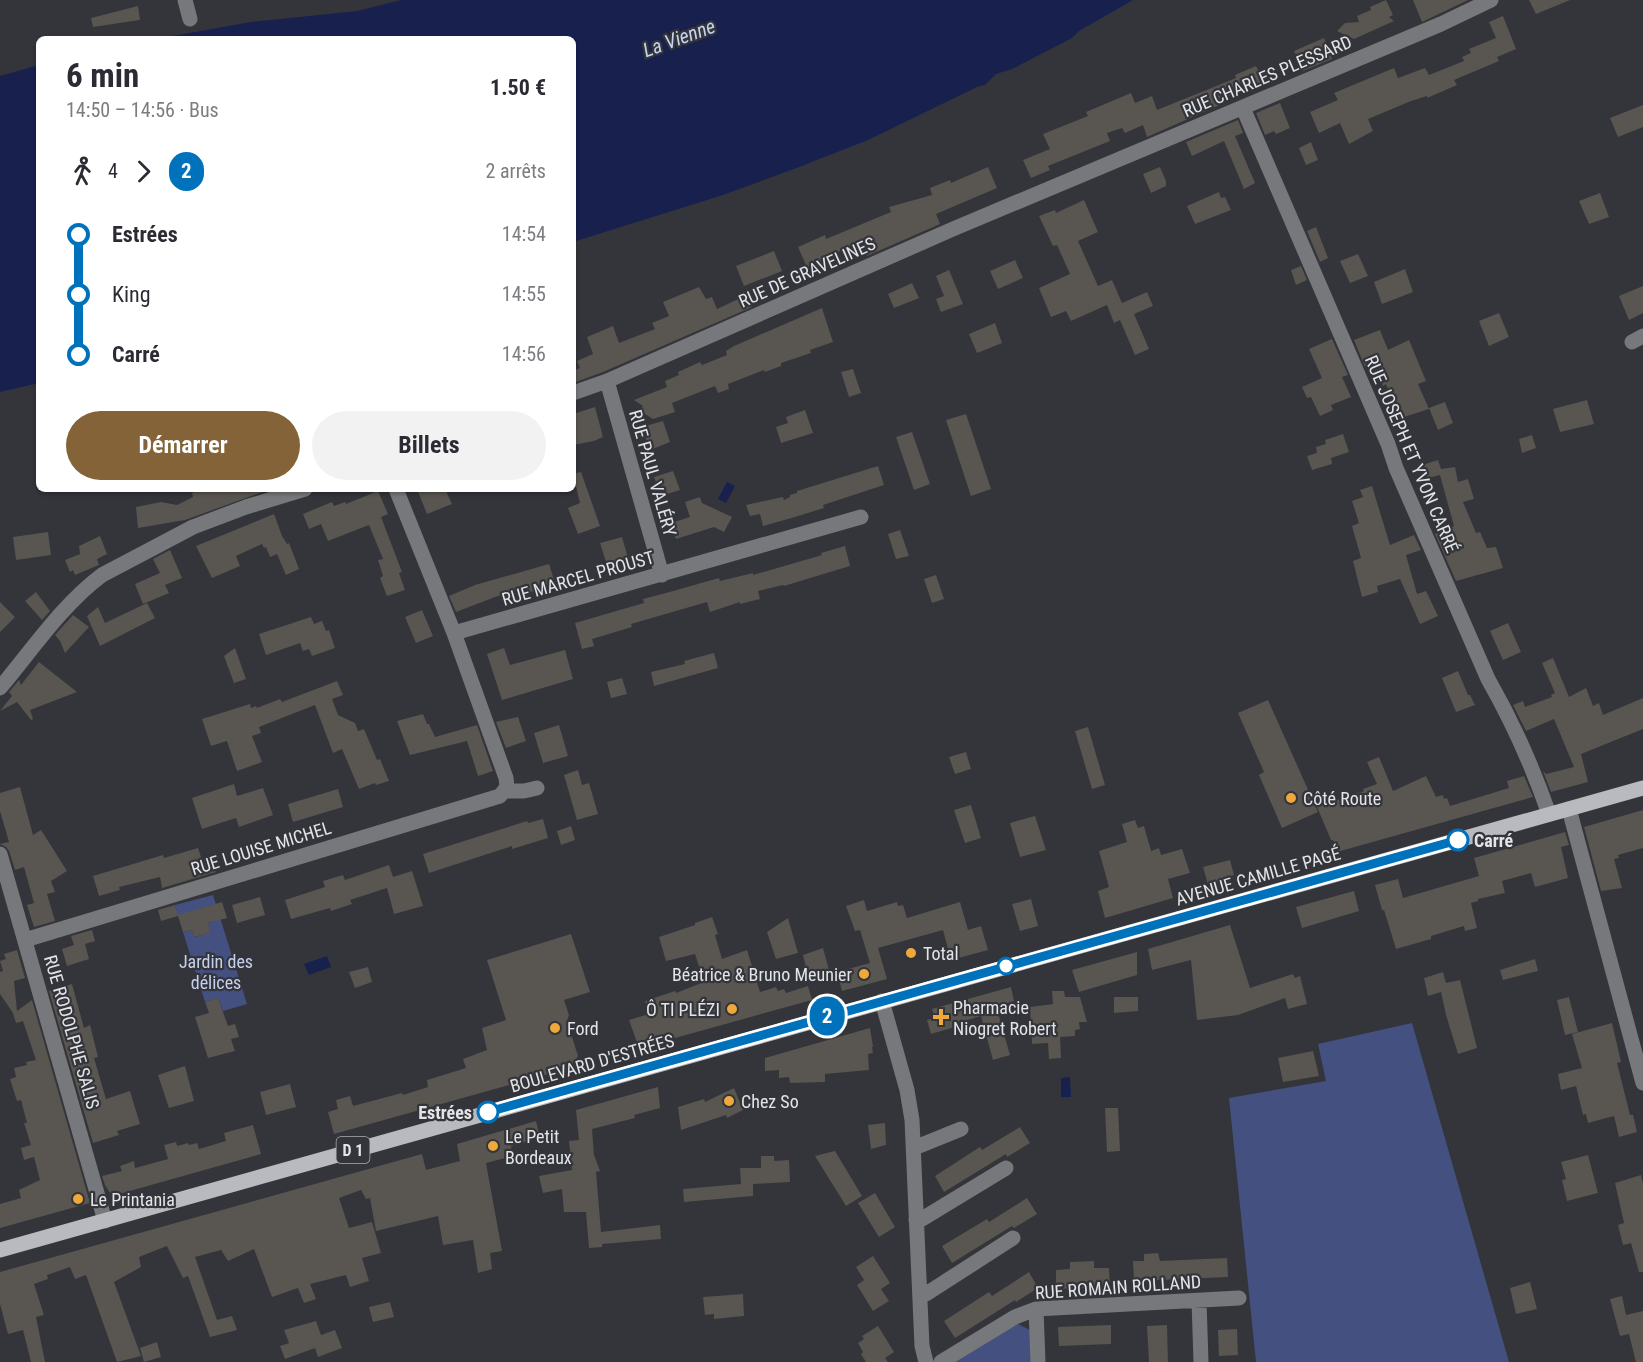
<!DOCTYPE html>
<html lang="fr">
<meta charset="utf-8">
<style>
:root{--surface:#fff;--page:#f2f2f3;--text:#2b2b33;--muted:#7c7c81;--accent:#836337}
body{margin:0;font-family:"Roboto Condensed",sans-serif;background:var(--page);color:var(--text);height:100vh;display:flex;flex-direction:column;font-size:22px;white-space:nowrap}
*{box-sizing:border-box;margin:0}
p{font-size:20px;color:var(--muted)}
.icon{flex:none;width:33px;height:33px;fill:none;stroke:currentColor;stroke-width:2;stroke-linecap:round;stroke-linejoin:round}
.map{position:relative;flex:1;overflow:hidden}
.panel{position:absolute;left:36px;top:36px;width:540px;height:456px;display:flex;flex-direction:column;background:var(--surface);border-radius:9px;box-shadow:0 2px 4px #0004}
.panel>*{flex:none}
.badge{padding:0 12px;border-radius:20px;font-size:21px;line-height:39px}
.map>.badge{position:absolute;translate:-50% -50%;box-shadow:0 0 0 3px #fff}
.legs{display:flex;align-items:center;gap:9px;height:66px;padding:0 30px;font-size:20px}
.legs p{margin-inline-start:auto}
.overview{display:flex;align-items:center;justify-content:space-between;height:102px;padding:0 30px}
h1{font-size:33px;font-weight:700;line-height:45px}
.cta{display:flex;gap:12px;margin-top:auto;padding:12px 30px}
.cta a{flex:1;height:69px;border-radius:36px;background:var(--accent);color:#fff;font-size:24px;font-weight:700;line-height:69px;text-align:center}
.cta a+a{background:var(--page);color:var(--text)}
ul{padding:0 30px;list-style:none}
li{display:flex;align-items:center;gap:21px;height:60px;font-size:22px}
li i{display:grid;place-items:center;width:9px;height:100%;margin:0 8px;background:currentColor}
li i::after{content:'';width:15px;height:15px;margin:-8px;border:4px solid;border-radius:50%;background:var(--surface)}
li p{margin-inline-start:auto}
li:first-child i{background:linear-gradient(#0000 50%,currentColor 0)}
li:last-child i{background:linear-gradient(currentColor 50%,#0000 0)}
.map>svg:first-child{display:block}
.green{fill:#44507f}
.water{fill:#18204e}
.building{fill:#595550}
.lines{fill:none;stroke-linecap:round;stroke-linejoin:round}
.minor{stroke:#77787b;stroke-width:15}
.major{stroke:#b8babf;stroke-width:15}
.line-1-casing{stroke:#fff;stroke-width:14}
.line-1{stroke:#0072bc;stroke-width:9}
.poi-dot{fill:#eea83c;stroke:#33353a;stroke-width:2}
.stop-1-dot{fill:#fff;stroke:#0072bc;stroke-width:3}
.labels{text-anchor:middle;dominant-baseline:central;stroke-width:4.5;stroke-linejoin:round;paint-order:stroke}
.shield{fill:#33353a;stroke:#aeb0b3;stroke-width:1.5}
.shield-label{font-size:16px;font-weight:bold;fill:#e3e4e7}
.street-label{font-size:18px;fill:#e3e4e7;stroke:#33353a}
.poi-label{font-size:18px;fill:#e3e4e7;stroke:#33353a;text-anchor:start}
.stop-label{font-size:18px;font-weight:bold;fill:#e3e4e7;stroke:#33353a;text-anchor:start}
.park-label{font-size:18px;fill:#c6d1f0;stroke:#33353a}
.water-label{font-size:20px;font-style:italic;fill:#c7d1f1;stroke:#33353a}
</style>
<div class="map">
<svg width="1643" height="1362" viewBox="0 0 1643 1362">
<rect width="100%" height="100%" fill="#33353a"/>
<!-- green -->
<path class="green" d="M213,895L247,1004L223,1011L218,998L205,1002L183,932L192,930L195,937L209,933L208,923L215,921L184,915L178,916L175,905Z
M1412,1023L1509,1362H1256L1229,1098L1326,1081L1318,1044Z
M1018,1324L1030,1330L1032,1362H953L1011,1327Z"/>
<!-- water -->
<path class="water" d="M401,0H1133L1079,31L1072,38L1012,69L996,74L985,85L977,87L868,140L799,167L723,195L573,242V39H156L251,22L357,11Z
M39,65V383L0,392V76Z
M727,482L735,486L726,503L718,499Z
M327,956L331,967L309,975L304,964Z
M1070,1077L1071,1097H1061V1078Z"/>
<!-- building -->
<path class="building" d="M1386,0L1393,15L1389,17L1394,21L1354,39L1337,31L1345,23L1359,22L1357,16L1371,10L1370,7Z
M1413,0H1468L1422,22Z
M1529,0H1570L1536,14Z
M138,6L140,20L93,27L91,18Z
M1503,16L1516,49L1497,57L1499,61L1454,80L1457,85L1427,98V96L1411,101L1368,119L1373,131L1349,144L1340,123L1319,133L1310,112L1338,100L1334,93L1394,68L1398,78L1425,68L1429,75L1464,61L1462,57L1471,53L1469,49L1496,38L1489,22Z
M1324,38L1332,59L1303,71L1294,51Z
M1256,66L1264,82L1222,99L1224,103L1147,137L1143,125L1125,133L1122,128L1107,133L1110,141L1048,166L1050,170L1031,178L1023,160L1050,149L1043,134L1088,116L1086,112L1131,93L1135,103L1152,96L1157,110L1236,78L1235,75Z
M1280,103L1290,128L1276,134L1274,131L1265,135L1256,113Z
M1643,105V127L1618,137L1610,118Z
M1238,120L1243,133L1235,136L1255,183L1244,189L1224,141L1192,156L1186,142Z
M1311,142L1318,160L1306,165L1299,148Z
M988,167L997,188L936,214L940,224L867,256L861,242L826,257L829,266L810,274L798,247L825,235L826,239L891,212L889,207L932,195L930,188L950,180L951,183Z
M1160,167L1166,181V186L1151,193L1143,174Z
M1219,192L1221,198L1225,197L1231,210L1195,224L1187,206Z
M1600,193L1609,217L1589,224L1579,201Z
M1084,200L1098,232L1078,241L1098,286L1112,280L1122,303L1147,292L1153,306L1134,314L1149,349L1135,355L1120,320L1114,323L1107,305L1071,321L1066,311L1051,317L1039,288L1070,274L1057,245L1053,246L1039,216L1055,210L1056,213Z
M1316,227L1328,258L1320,262L1307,231Z
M774,251L782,271L744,286L736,266Z
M1358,254L1368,276L1350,283L1340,261Z
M1015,260L1023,278L998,289L990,271Z
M1301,266L1307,280L1296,285L1291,270Z
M1405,269L1413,292L1382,304L1374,282Z
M949,270L963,304L941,312L936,299L944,296L936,276Z
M912,283L919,298L894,308L888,294Z
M1643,286V313L1629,320L1619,296Z
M699,287L706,299L712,297L717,309L747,295L752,307L603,372L573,383V371L580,368L577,361L593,354L587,337L613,326L619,343L655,329L652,323L669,316L663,302Z
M822,308L833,342L810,350L811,353L781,363V366L765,372L764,370L728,384L729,389L718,393L715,386L672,403L675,412L653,419L640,411L643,406L634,400L667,387L665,381L679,375L678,372L700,362L702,365L727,355L726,351L734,346Z
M1499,313L1509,337L1489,346L1479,321Z
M995,323L1002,343L977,353L969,334Z
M1380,330L1388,350L1409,340L1426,381L1418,384L1429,409L1404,417L1402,412L1398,414L1386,384L1383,386L1374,363L1365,367L1354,340Z
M1332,339L1348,375L1342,377L1351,397L1331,405L1333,410L1320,416L1311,397L1307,398L1302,387L1322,378L1309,349Z
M853,369L861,393L849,397L841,372Z
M1587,400L1594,424L1560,432L1553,409Z
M1445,402L1453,423L1438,430L1429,408Z
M595,407L603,437L594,441L573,445V414Z
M805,410L813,433L781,443L776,427L788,423L786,417Z
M966,414L991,489L971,496L946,420Z
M663,421L670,442L650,450L642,427Z
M912,432L930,484L914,490L896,437Z
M1343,434L1349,452L1331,458L1332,464L1312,470L1307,456L1317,453L1316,447L1326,444L1325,440Z
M1532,435L1536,448L1522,453L1519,439Z
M1438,460L1441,469L1455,467L1458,482L1468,479L1474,499L1463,502L1476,533L1480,532L1487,548L1496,547L1503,568L1456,581L1435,534L1454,526L1440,475L1423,479L1419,466Z
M878,466L884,485L823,505L824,508L795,517L763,526L760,514L750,516L746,505L783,497L784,500L790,497V495L797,493V491Z
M673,471L680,490L661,496L654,477Z
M581,472L600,526L578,534L568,508L580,503L573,474Z
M1372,486L1390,545L1414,535L1421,550L1406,555L1417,594L1426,591L1438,616L1420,624L1400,579L1377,586L1378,592L1362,597L1353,561L1361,558L1352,526L1359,523L1352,501L1363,497L1360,490Z
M203,489H265V491L185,520L138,528L136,507L161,502L177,505L193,497L192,493Z
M417,489H445L452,504L427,514Z
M378,491L388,514L381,517L402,572L399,573L405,590L387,596L380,578L383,576L378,560L383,559L369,525L328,541L321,524L309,529L303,514L332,502L334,506L345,502L346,504Z
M700,497L702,503L732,517L724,532L714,527L676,539L671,523L690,517L685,502Z
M274,514L282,536L287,544L289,543L299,569L286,575L277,554L270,557L266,547L264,548L262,544L236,556L240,566L212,578L196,546Z
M900,530L909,556L896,559L888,534Z
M48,532L51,555L16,560L13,537Z
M100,536L107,554L97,559L99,565L75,575L73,570L70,572L65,560L80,554L79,546Z
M622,537L628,558L619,560L620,565L608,568L600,543Z
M845,546L850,566L784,586L783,585L758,591L760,599L740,604V602L710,612L707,602L631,624L632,627L592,639L594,646L582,649L575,623L644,603L643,599L666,593L719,578L720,581L753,573V575L822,555L821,553Z
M170,550L182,578L165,585L169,593L143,604L135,584L160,573L153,559Z
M549,564L555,583L544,586L545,588L505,599L503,594L456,612L449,596L475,585Z
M936,575L944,599L932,603L924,579Z
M36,592L50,611L42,620L25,601Z
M0,602L15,617L0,632Z
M147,603L155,618L100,646L87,616L98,607L105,623Z
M422,610L433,636L416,643L405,617Z
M73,615L89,627L65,653L60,641L55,635Z
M311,617L314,624L322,621L326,631L329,630L335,648L312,656L309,649L303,651L300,643L266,655L259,634Z
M1508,623L1521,652L1503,660L1490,631Z
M235,648L246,679L234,683L224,656Z
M504,648L510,665L565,650L573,679L502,700L487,654Z
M714,653L718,668L654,686L651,672L685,664L684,661Z
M1553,658L1569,697L1586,688L1593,706L1599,703L1603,715L1643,698V729L1581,754L1588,782L1551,792L1543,771L1546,774L1574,767L1554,719L1526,731L1513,705L1523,701L1525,707L1552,697L1551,695L1555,693L1542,663Z
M39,662L77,692L30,710L33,719L31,720L17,702L0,711L12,696L9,692L19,680L21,685Z
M1458,671L1468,695H1470L1475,705L1456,712L1442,678Z
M622,678L627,694L611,698L607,682Z
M337,681L343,695L332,699L338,715L355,723L358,731L364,729L377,760L380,759L389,781L376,785L375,783L359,789L342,749L333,753L315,705L259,727L261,733L252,736L262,762L237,771L227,741L211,746L202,719L250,704L251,708L256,706L257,708L280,699L282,702Z
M1268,700L1318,812L1282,828L1259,775L1264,772L1238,713Z
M423,714L427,724H429L435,737L477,725L493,771L478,776L467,741L410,755L397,721Z
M518,717L526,741L506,748L496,722Z
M559,725L568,756L543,763L534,733Z
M1088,727L1105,785L1092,789L1075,731Z
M966,752L971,769L955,774L949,757Z
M1379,757L1393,791L1426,776L1436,797L1443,795L1444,799L1447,798L1450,806L1509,788L1507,781L1524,776L1533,797L1337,852L1333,840H1331L1317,807L1364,791L1363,789L1377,784L1367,762Z
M578,770L582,785L589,783L598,814L577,820L564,775Z
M234,784L237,796L263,788L273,815L239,827L236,818L202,829L192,798Z
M20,787L33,835L41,830L67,871L51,881L55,892L47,894L55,921L34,927L27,905L34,903L24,867L15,870L9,851L6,847L0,844L9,842L0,811V793Z
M338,789L343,807L293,822L288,804Z
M971,805L981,838L965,843L954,810Z
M1643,810V848L1618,855L1619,858L1614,859L1622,888L1601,891L1584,827Z
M1035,816L1046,850L1020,857L1010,823Z
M543,819L548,838L512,849V846L429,873L423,854L527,821L528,823Z
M1135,820L1138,828L1144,826L1151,851L1159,848L1161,855L1182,849L1190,873L1168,879L1173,898L1105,918L1098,891L1109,887L1099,851L1127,842L1122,824Z
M571,826L575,840L561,845L557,831Z
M1565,832L1569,845L1561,847L1568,878L1535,887L1531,873L1502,881L1505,893L1478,899V901L1471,903L1477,928L1465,931L1464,926L1431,936V939L1396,949L1384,910H1382L1375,885L1398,879L1403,898L1479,876L1474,858Z
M198,848L203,863L212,860L216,872L162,888L160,877L119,887L120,890L99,896L93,876L163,855L164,858Z
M1230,860L1234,875L1228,877L1230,882L1209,888L1203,867Z
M389,865L393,877L412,871L423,906L394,914L387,888L350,900L352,904L331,911L330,908L291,919L285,900L325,887L323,881L343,875L345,880Z
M1354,891L1359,911L1302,928L1296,907Z
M260,897L265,915L237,923L232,905Z
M1031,899L1038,926L1020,931L1012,904Z
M864,900L867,911L897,902L898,906L903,905L907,918L960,902L968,930L981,926L988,950L951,960L943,930L878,948L887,979L842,991L837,972L870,963L860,930L855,931L846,906Z
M222,902L227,918L208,923L210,933L194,937L192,930L183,932L178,916L161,921L158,910L175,905L178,915Z
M712,917L718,934L715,935L722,959L747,950L760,992L776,987L778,991L784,989L786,993L808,986L812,1000L639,1048L629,1020L649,1014L645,1001L675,991L676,993L704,982L695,954L666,961L659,937L695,925V923Z
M788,918L798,953L776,959L767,932Z
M1230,925L1250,988L1293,974L1295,978L1300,976L1307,1004L1288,1009L1285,998L1238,1015L1197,1020L1191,960L1152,970L1148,949Z
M92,930L95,941L85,944L89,959L67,966L62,949L74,945L71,936Z
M571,934L590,992L564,1000L569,1015L567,1021L578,1056L570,1068L334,1134L328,1112L338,1109L336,1100L350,1096L353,1106L402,1093L403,1095L428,1087L427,1080L466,1068L463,1059L487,1050L482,1028L506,1020L487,960Z
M823,948L829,970L808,976L803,955Z
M17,950L25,978L14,981L17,1011L32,1000L90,1203L0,1228V1204L21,1198L19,1190L40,1180L34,1157L24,1160L21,1148L31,1145L24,1123H27L21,1100L17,1101L10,1079L16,1077L14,1068L27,1065L26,1062L36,1060L23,1021L16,1023L13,1013L0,994V972L3,971L0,961L6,959L4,954Z
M1137,952V975L1079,992L1072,970Z
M1535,959L1538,971L1503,980L1500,970Z
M368,967L372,982L355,988L349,972Z
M1443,972L1446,983L1460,980L1477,1048L1458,1054L1446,1015L1441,992L1428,996L1424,978Z
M72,984L84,1028L90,1025L98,1057L94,1058L106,1099L130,1091L140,1124L117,1131L119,1135L93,1143L49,991Z
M1011,987L1014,1001L996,1006L1010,1055L993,1060L981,1016L954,1024L955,1027L931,1034L927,1020L935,1018L932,1009Z
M1052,991H1064L1065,997H1080L1087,1022H1079L1080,1029L1075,1030V1036L1060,1037L1061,1058L1049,1059L1048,1043L1032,1044L1030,1007L1053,1004Z
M1114,997H1138V1011L1114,1013Z
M1569,997L1578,1032L1565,1035L1557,1000Z
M218,998L228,1026L235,1024L239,1037L231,1039L235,1051L208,1058L195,1017L209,1013L205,1002Z
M1612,1023L1621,1062L1617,1063L1630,1115H1633L1637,1132L1619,1137L1614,1116L1588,1123L1586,1114L1583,1115L1576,1086L1561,1090L1558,1074L1582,1068L1572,1034Z
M870,1028L873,1047H872L873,1053L868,1054L869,1070L825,1074V1082L790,1083L789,1077L779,1078V1070L765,1071V1058Z
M1313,1051L1319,1076L1283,1082L1278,1058Z
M185,1066L194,1101L169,1108L158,1075Z
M290,1084L296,1107L266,1115L260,1092Z
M658,1087L660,1108L634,1115L635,1118L592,1129L594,1155L600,1171L596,1172L601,1232L660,1225L661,1239L602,1244V1247L589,1248L586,1212H564L562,1189L543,1193L539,1176L572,1170L569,1141L579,1140L576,1110Z
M734,1088L743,1110L727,1118L726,1115L681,1130L678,1107L704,1099L705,1102Z
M1105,1108H1118L1120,1151L1107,1152Z
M536,1121L540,1138L511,1146L513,1156L486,1163L502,1251L490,1253L492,1269L478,1273L473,1240L443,1245L438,1216L376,1231L370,1198L366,1199L361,1190L339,1198L349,1228L372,1222L381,1253L362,1258L369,1281L350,1287L346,1275L310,1284L316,1299L304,1303L298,1288L272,1297L254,1249L228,1261L221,1250L195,1257L217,1320L232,1316L237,1330L210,1337L188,1276L183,1278L167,1246L139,1257L141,1267L114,1282L141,1356L117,1362L86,1275L75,1279L70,1267L47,1275L48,1279L34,1284L44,1315L36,1317L45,1362H31L23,1330L8,1334L0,1304V1272L422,1154L426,1170L460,1161L457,1144Z
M885,1123L886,1145L871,1149L868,1125Z
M253,1125L261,1154L112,1196L105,1185L102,1176L122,1171L120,1166L134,1161L135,1168L168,1159L164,1145L176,1142L177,1146L188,1143L189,1145L197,1143L199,1149L226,1141L224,1133Z
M1020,1127L1030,1143L1007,1157L1006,1154L944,1192L935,1176L980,1147L982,1150Z
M835,1151L862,1196L846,1206L815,1156Z
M1588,1155L1598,1193L1567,1201L1562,1180L1566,1179L1561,1162Z
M761,1156H774V1161L789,1160L790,1182L753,1184V1196L684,1202L683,1189L741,1184L740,1168H761Z
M1641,1175L1643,1183V1272H1639L1631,1243L1623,1245L1618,1225L1624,1223L1615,1183Z
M875,1193L895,1227L879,1237L858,1203Z
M1027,1198L1037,1214L1014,1228L1012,1226L952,1263L942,1246L987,1219L989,1222Z
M1158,1253L1160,1261L1227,1258L1228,1277L1134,1281L1133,1261H1144V1254Z
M873,1256L890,1283L881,1289L889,1301L873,1311L857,1285L864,1280L856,1267Z
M1094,1261V1268H1109L1110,1287L1056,1289V1270L1070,1269V1262Z
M1029,1272L1038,1288L1016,1302L1015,1300L955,1338L944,1321L989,1292L992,1296Z
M1530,1282L1537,1309L1516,1314L1510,1288Z
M743,1294L744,1316L714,1319V1314L705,1315L703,1297Z
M1622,1296L1626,1315L1643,1311V1362H1636L1629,1334L1620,1336L1610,1299Z
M390,1302L394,1317L373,1322L369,1307Z
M316,1321L321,1335L335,1330L342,1348L318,1357L315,1348L285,1359L280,1346L289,1343L284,1330Z
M1111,1325V1344L1059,1346L1058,1327Z
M1167,1325L1168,1362H1149L1147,1326Z
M878,1326L894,1352L885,1358L888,1362H866L861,1354L863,1352L858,1343L864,1339L862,1336Z
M1237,1329L1238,1355L1219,1356L1218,1330Z
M157,1342L161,1357L144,1362L140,1348Z"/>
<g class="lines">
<!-- minor -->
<path class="minor" d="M185,0L190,19
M1243,108L1388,444L1396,468L1488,679C1512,721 1533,768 1549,814
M1632,342L1643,336
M607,381L662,575
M573,393L607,381L953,229L1441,24L1491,0
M396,489L454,633L861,517
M0,688C32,650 62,605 102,575L193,527L246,507L305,489
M506,791H524L537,788
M1569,809L1643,1083
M0,854L105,1221
M25,940L500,796L507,787L506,778L454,633
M882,1001L907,1090L912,1120L922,1346L926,1362
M914,1148L961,1129
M916,1220L922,1219L1006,1168
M920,1296L926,1294L1013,1238
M1199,1301L1201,1362
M1036,1309L1038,1362
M941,1362L1015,1317L1036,1309L1239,1298"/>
<!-- major -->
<path class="major" d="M0,1250L1643,788"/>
</g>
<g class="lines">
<defs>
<path id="line-1" d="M488,1112L1458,840"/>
</defs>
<!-- line-1 casing -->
<use href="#line-1" class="line-1-casing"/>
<!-- line-1 -->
<use href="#line-1" class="line-1"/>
</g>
<!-- markers -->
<g class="poi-dot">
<circle cx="1291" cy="798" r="6"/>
<circle cx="911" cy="953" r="6"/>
<circle cx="864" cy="974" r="6"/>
<circle cx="732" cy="1009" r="6"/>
<path d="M938 1008h6v6h6v6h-6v6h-6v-6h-6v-6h6z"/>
<circle cx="555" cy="1028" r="6"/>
<circle cx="729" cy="1101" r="6"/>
<circle cx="493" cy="1146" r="6"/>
<circle cx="78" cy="1199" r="6"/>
</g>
<g class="stop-1-dot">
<circle cx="1458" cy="840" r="10"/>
<circle cx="1006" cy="966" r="8"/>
<circle cx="488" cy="1112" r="10"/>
</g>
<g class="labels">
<!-- shield labels -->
<rect class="shield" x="336.5" y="1137" width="33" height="26" rx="4.5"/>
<g class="shield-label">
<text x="353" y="1150">D 1</text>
</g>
<!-- street labels -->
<g class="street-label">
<text transform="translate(1267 76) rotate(-23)">RUE CHARLES PLESSARD</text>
<text transform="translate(807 272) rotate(-24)">RUE DE GRAVELINES</text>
<text transform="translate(1412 454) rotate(67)">RUE JOSEPH ET YVON CARRÉ</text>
<text transform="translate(653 473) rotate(74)">RUE PAUL VALÉRY</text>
<text transform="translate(578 578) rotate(-16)">RUE MARCEL PROUST</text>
<text transform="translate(261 848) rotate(-17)">RUE LOUISE MICHEL</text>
<text transform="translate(1258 876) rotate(-16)">AVENUE CAMILLE PAGÉ</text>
<text transform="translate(72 1032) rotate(74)">RUE RODOLPHE SALIS</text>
<text transform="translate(592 1063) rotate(-16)">BOULEVARD D'ESTRÉES</text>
<text transform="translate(1118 1287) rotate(-4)">RUE ROMAIN ROLLAND</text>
</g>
<!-- poi labels -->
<g class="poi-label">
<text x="1303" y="798">Côté Route</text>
<text x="923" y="953">Total</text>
<text x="852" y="974" text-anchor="end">Béatrice &amp; Bruno Meunier</text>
<text x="953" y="1007">Pharmacie<tspan x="953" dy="21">Niogret Robert</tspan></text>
<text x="720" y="1009" text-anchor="end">Ô TI PLÉZI</text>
<text x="567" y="1028">Ford</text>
<text x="741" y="1101">Chez So</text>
<text x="505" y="1136">Le Petit<tspan x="505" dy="21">Bordeaux</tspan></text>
<text x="90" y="1199">Le Printania</text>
</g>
<!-- stop labels -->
<g class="stop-label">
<text x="1474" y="840">Carré</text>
<text x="472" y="1112" text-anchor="end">Estrées</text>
</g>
<!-- park labels -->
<g class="park-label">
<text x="216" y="961">Jardin des<tspan x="216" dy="21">délices</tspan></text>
</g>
<!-- water labels -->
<g class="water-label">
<text transform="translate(679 38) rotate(-20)">La Vienne</text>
</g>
</g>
</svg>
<b class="badge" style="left:827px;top:1016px;background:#0072bc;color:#fff">2</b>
<section class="panel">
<div class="overview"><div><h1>6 min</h1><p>14:50 – 14:56 · Bus</p></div><b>1.50 €</b></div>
<div class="legs"><svg class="icon" aria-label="walk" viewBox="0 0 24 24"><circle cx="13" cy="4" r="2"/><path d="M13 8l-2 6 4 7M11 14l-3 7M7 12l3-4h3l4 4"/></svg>4<svg class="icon" aria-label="forward" viewBox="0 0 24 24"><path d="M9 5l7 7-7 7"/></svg><b class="badge" style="background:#0072bc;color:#fff">2</b><p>2 arrêts</p></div>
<ul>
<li><i style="color:#0072bc"></i><b>Estrées</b><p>14:54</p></li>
<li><i style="color:#0072bc"></i><span>King</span><p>14:55</p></li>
<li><i style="color:#0072bc"></i><b>Carré</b><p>14:56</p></li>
</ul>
<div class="cta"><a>Démarrer</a><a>Billets</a></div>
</section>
</div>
